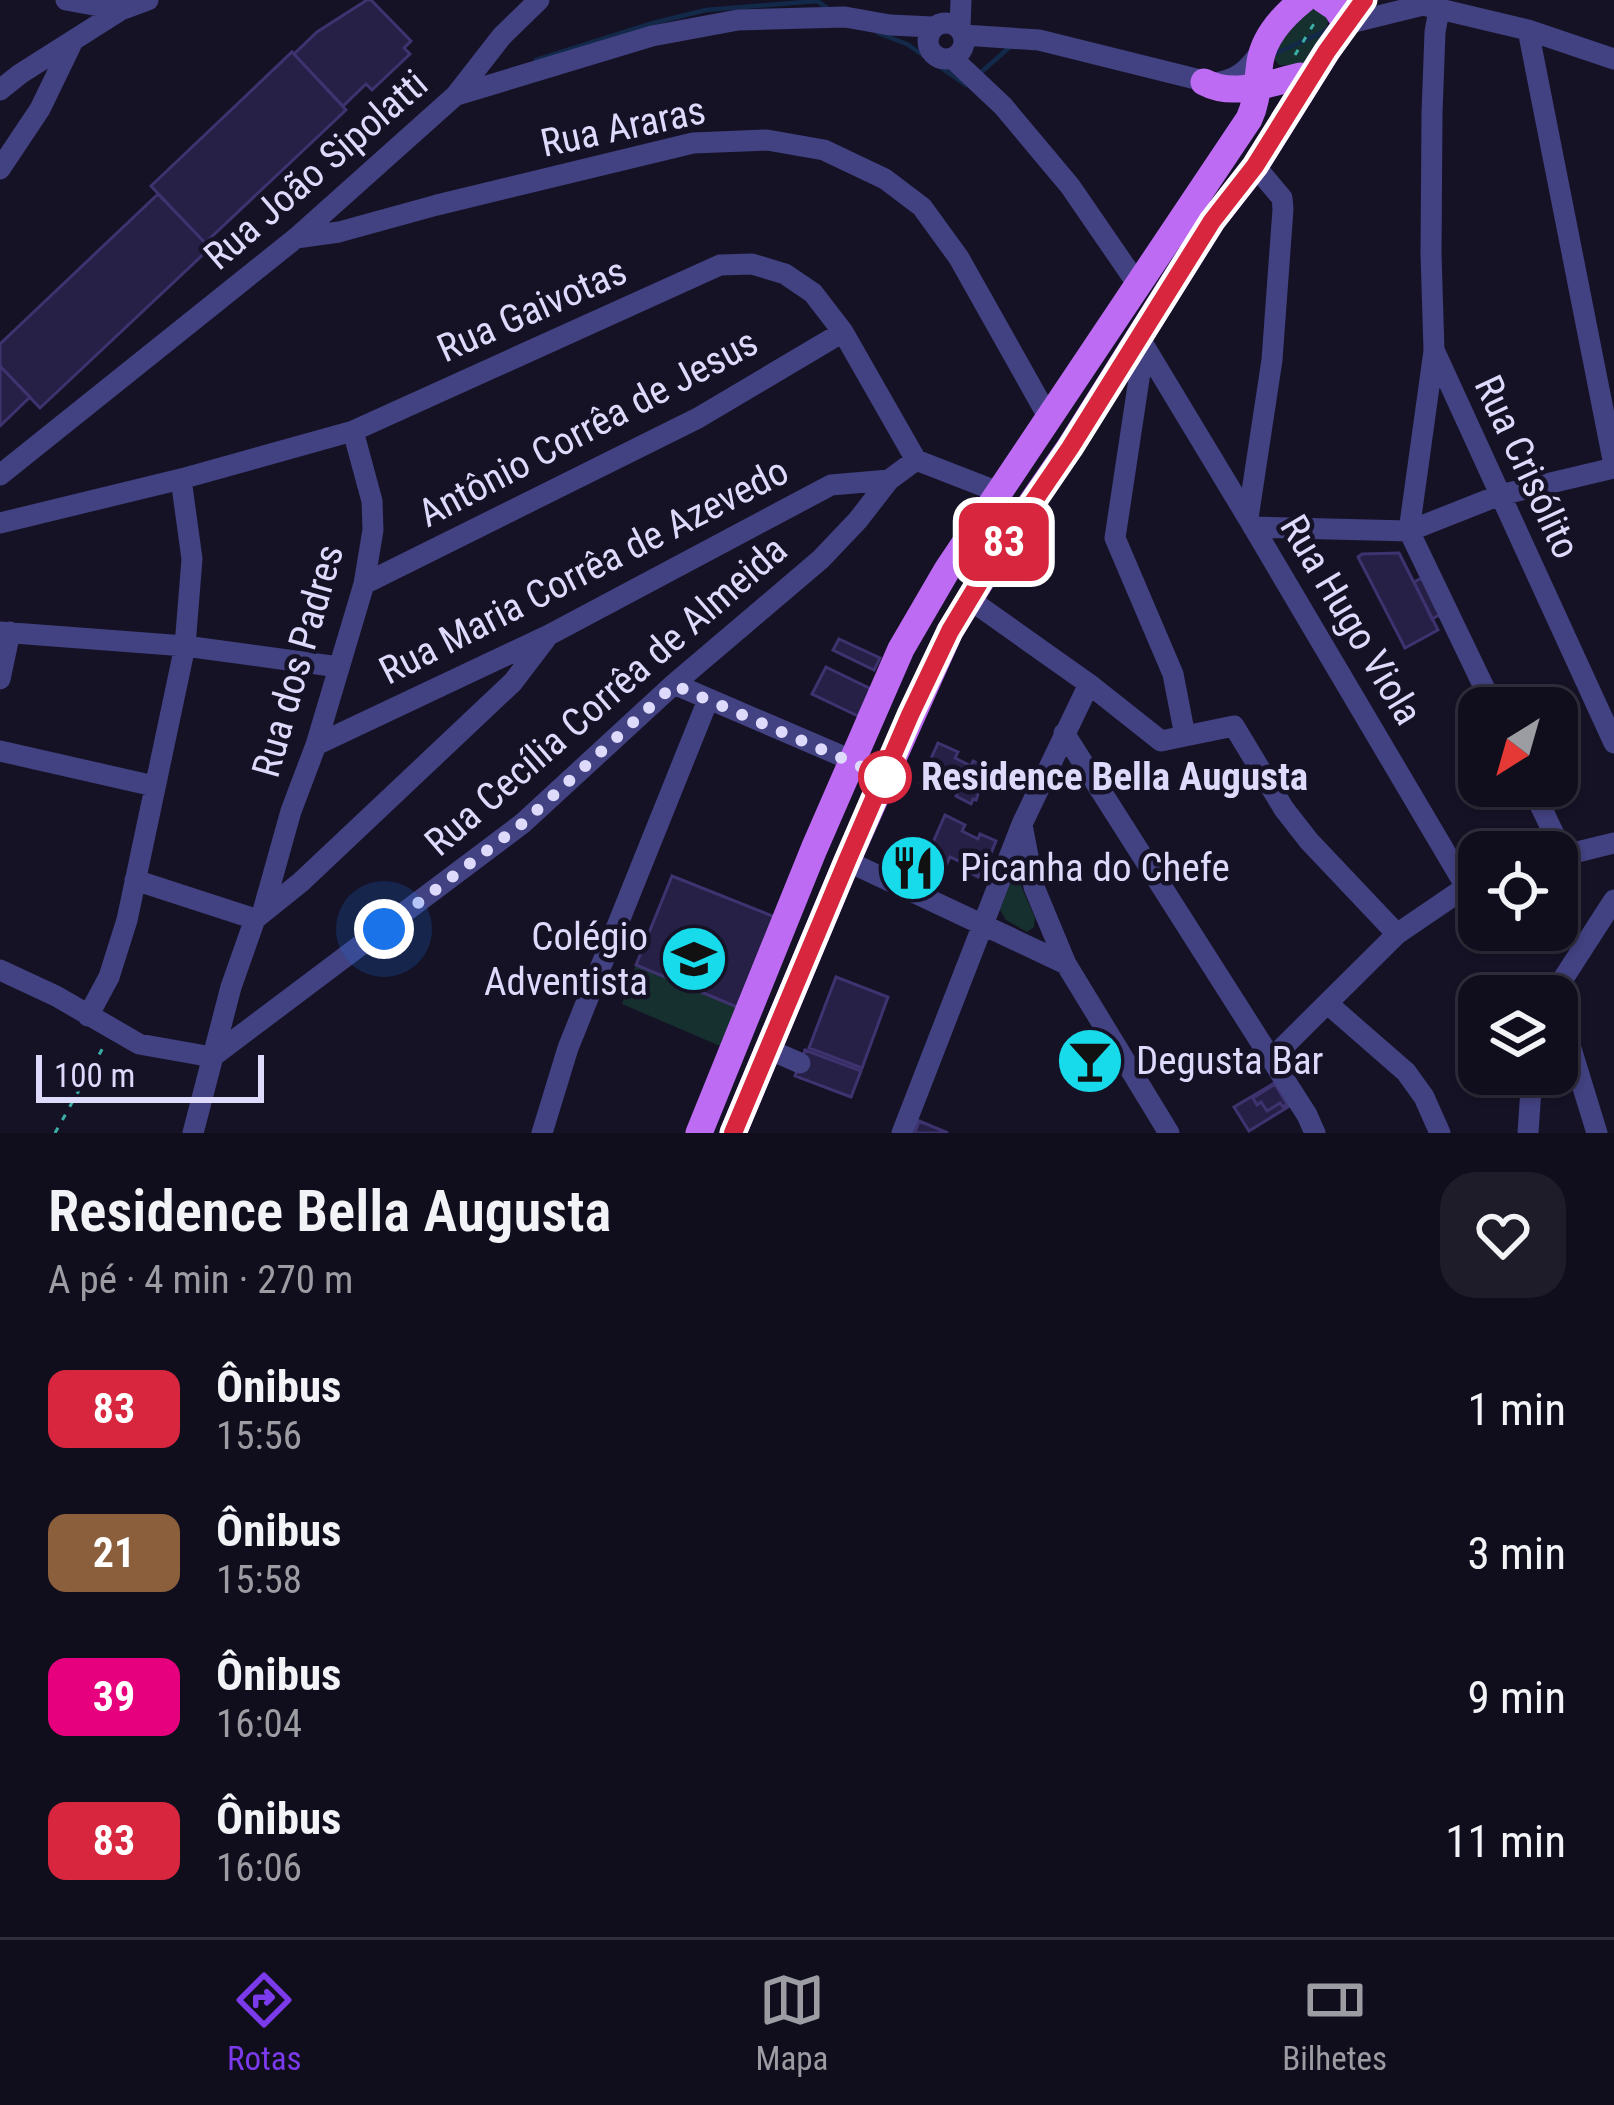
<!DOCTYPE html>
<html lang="pt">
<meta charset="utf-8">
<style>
:root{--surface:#100e1c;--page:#1e1c29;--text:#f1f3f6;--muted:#9c9ca3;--line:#302e3b;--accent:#7c3aed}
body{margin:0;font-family:"Roboto Condensed",sans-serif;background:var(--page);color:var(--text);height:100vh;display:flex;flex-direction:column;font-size:45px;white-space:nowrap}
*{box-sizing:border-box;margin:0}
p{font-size:39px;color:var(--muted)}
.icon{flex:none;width:66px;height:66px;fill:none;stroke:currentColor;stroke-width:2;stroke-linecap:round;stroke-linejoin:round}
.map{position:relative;height:1133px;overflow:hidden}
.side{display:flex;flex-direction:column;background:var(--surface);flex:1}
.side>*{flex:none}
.badge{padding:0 24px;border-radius:18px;font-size:42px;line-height:78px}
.needle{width:78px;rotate:217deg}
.buttons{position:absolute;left:1458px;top:687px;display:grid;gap:24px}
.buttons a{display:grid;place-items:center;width:120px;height:120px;border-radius:24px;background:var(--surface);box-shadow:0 3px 9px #0004,0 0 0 3px var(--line);font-size:60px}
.scale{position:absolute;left:36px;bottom:30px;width:228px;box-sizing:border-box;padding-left:12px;border:6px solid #dddafc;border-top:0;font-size:33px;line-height:42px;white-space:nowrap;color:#dddafc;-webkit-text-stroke:9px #151226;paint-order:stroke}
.you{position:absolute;width:60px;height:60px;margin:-30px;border:9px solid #fff;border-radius:50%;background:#1a73e8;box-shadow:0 0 0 18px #1a73e833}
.map>.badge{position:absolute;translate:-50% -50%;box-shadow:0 0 0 6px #fff}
.round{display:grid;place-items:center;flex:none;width:126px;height:126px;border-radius:36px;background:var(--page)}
.head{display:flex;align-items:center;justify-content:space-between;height:204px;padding:0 48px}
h1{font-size:57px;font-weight:600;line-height:90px}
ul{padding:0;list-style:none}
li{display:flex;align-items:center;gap:36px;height:144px;padding:0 48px}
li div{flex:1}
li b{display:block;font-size:45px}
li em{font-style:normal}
li .badge{min-width:132px;font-weight:700;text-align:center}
.menu{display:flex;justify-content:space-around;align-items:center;height:168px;border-top:3px solid var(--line);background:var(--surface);font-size:33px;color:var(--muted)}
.menu a{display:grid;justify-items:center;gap:6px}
.menu .selected{color:var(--accent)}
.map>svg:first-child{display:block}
.green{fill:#15302e}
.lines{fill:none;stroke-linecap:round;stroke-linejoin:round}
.stream{stroke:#132949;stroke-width:4.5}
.building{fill:#261f46;stroke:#3e336f;stroke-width:3}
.path{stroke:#3bafa5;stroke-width:3;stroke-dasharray:6 9;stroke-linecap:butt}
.minor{stroke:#424181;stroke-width:21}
.major{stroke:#bc6bf2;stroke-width:27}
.line-casing{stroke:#fff;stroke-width:27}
.line{stroke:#d7263d;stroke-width:18}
.walk{stroke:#dddafc;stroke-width:12;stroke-dasharray:0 21.6}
.stop-dot{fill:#fff;stroke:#d7263d;stroke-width:6}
.labels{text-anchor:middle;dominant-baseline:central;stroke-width:9;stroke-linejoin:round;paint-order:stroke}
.street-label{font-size:39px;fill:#dddafc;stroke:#151226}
.stop-label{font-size:39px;font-weight:bold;fill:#dddafc;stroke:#151226;text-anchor:start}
.poi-label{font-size:39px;fill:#dddafc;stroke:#151226;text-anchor:start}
</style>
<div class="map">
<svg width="1614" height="1133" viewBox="0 0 1614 1133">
<rect width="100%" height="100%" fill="#151226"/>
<!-- green -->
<path class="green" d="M1314,6L1328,19L1327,31L1306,66L1279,65L1273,57L1274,46Z
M1012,879L1019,881L1035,918L1034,927L1027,932L1006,920L1000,910Z
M636,965L737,1007L720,1046L622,1004Z"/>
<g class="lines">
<!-- stream -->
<path class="stream" d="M878,33L907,44L966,85
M1274,54L1330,29
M536,60L653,23L706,10L817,1L826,7
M979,74L1011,46"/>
</g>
<!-- building -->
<path class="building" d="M367,0H371L411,41L404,48L410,54L372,90L366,84L343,106L294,54L317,32Z
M292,52L346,110L205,243L151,186Z
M158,194L210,248L40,408L0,366V344Z
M0,366L30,397L0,426Z
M1399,553L1438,630L1405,648L1358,557L1362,554Z
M1424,577L1443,613L1432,619L1414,582Z
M839,639L880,658L874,670L833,650Z
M826,667L871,689L858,716L812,694Z
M938,743L958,752L955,758L971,766L973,761L988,768L976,800L973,799L971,804L956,796L958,792L943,784L939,792L920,783Z
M945,815L965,825L962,831L978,839L980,834L996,841L983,873L980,872L978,877L963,869L965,864L950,857L946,865L927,856Z
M672,876L775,917L737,1007L636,965Z
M836,977L888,997L862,1068L809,1048Z
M805,1050L861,1071L851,1097L795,1076Z
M1276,1082L1291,1105L1249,1131L1234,1107Z
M1275,1084L1287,1104L1283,1107L1280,1103L1267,1111L1261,1102L1257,1105L1253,1098Z
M919,1121L948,1133H915Z"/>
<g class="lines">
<!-- path -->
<path class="path" d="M1295,55L1315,22
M55,1133L104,1046"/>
<!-- minor -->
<path class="minor" d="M66,0L121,10L148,0
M1439,10L1435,32L1432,113L1431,254L1434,351L1409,531L1494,708
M928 41a18 18 0 1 1 36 0a18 18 0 1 1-36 0Z
M1346,24L1423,5L1528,30L1614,59
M960,28L961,0
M1528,30L1614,465
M963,35L1039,40L1212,83C1237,81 1249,69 1262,50
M952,58L1003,106L1070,186L1138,285
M0,90L20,74L121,10
M457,95L652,36L738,20L845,17L890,25L933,27
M1255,166L1282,198L1283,209L1272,360L1248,518L1466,887
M0,169L40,109L71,45
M296,238L339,232L437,205L693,143L767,140L824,150L885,179L922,207L959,258L1050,420
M1143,344L1248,518
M1435,352L1614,743
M0,475L296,238L456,95L502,36L539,0
M0,523L181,479L353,431L720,265L752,264L785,274L813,293L843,332L916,460L1001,493
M1253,527L1409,531L1500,495L1614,468
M364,584L698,418L843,332
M969,599L1089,684L1161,741L1185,736L1173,674L1115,538L1144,346
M0,632L185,646L339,667
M0,679L10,632
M674,684L851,760
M1064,733L1307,1115L1315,1133
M1185,736L1234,726L1284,809L1309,841L1397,934
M316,745L549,635L831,485L889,480
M0,751L154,786
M1531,786L1564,855
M1022,825L1034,887L1066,964L1169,1133
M1557,857L1614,843
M847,861L1066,964
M135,880L255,919
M263,911L291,811L316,745L364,584L373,530L372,501L353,431
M0,970L56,996L139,1044L212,1057L523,823L674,684L821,559L858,520L889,480L916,460
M1552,996L1614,900
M1557,1003L1597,1133
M1328,1004L1406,1072L1424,1097L1440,1133
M88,1016L109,977L127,920L185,646L192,559L181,479
M768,1049L800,1063
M1271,1059L1397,934L1466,887L1479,883
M193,1133L231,987L255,919L301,882L513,682L545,640
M542,1133L568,1048L708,700
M902,1133L1022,824L1089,684
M1528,1133L1532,1074"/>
<!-- major -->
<path class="major" d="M1324,0L1336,8L1346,24
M1204,82C1234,98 1269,83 1301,76
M699,1133L814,849L901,649L947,570L1249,119C1258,100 1257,82 1260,62C1264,36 1283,16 1303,0
M733,1133L847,861L950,631L1010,534L1070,447L1212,221L1255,166L1327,51L1363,0"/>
</g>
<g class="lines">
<defs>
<path id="line" d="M733,1133L847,861L910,715L950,631L988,568L1070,448L1212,221L1255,166L1327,51L1364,0"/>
</defs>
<!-- line casing -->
<use href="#line" class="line-casing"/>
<!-- line -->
<use href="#line" class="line"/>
<!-- walk -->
<path class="walk" d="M384,929L523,823L674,685L885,777"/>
</g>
<!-- icons -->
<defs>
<symbol id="restaurant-disc" viewBox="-11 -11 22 22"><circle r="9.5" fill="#17dbeb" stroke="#151226"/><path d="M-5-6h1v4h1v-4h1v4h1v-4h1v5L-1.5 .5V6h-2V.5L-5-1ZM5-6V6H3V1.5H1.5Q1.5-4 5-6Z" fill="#111"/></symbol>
<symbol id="school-disc" viewBox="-11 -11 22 22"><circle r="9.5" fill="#17dbeb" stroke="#151226"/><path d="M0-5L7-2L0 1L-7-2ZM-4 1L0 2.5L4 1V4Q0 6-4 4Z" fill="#111"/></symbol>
<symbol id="bar-disc" viewBox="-11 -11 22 22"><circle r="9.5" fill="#17dbeb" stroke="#151226"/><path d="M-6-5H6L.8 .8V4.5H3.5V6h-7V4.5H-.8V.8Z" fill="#111"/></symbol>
</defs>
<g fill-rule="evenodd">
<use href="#restaurant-disc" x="875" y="830" width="76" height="76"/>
<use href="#school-disc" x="656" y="921" width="76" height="76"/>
<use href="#bar-disc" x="1052" y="1023" width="76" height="76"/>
</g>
<!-- markers -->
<circle class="stop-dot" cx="885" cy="777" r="24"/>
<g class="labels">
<!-- street labels -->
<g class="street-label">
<text transform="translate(623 127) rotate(-12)">Rua Araras</text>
<text transform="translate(316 170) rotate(-41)">Rua João Sipolatti</text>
<text transform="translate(532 310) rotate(-24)">Rua Gaivotas</text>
<text transform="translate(588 428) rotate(-28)">Antônio Corrêa de Jesus</text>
<text transform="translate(1527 467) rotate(65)">Rua Crisólito</text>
<text transform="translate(584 571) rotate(-27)">Rua Maria Corrêa de Azevedo</text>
<text transform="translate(1351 620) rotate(59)">Rua Hugo Viola</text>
<text transform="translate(298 661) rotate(-74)">Rua dos Padres</text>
<text transform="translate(606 696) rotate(-41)">Rua Cecília Corrêa de Almeida</text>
</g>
<!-- stop labels -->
<g class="stop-label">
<text x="921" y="777">Residence Bella Augusta</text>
</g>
<!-- poi labels -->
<g class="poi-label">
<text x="960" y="868">Picanha do Chefe</text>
<text x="648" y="937" text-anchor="end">Colégio<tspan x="648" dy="45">Adventista</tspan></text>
<text x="1136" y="1061">Degusta Bar</text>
</g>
</g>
</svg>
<div class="buttons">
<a><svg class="needle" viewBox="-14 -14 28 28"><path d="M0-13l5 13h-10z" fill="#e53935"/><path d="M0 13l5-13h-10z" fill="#9c9ca3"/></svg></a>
<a><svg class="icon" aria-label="locate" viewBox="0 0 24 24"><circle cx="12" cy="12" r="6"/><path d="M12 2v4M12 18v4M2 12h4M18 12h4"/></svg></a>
<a><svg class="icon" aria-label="layers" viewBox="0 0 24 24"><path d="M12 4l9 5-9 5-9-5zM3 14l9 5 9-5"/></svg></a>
</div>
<div class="scale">100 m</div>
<div class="you" style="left:384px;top:929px"></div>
<b class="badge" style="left:1004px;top:542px;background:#d7263d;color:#fff">83</b>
</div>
<section class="side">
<div class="head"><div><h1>Residence Bella Augusta</h1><p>A pé · 4 min · 270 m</p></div><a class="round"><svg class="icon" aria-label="heart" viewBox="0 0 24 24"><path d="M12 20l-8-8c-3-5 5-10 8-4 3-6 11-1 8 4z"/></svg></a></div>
<ul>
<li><span class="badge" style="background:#d7263d;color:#fff">83</span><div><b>Ônibus</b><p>15:56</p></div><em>1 min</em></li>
<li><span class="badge" style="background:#8b5e3c;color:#fff">21</span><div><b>Ônibus</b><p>15:58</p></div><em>3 min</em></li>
<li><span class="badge" style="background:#e6007e;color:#fff">39</span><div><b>Ônibus</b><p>16:04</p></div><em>9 min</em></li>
<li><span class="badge" style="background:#d7263d;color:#fff">83</span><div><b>Ônibus</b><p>16:06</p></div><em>11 min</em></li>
</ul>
</section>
<nav class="menu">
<a class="selected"><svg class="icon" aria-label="directions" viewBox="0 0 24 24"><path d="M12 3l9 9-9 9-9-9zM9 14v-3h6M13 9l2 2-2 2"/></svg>Rotas</a>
<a><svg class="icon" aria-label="map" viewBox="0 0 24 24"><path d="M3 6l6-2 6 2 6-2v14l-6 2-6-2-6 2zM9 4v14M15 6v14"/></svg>Mapa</a>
<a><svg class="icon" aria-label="tickets" viewBox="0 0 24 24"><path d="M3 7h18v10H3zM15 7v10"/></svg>Bilhetes</a>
</nav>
